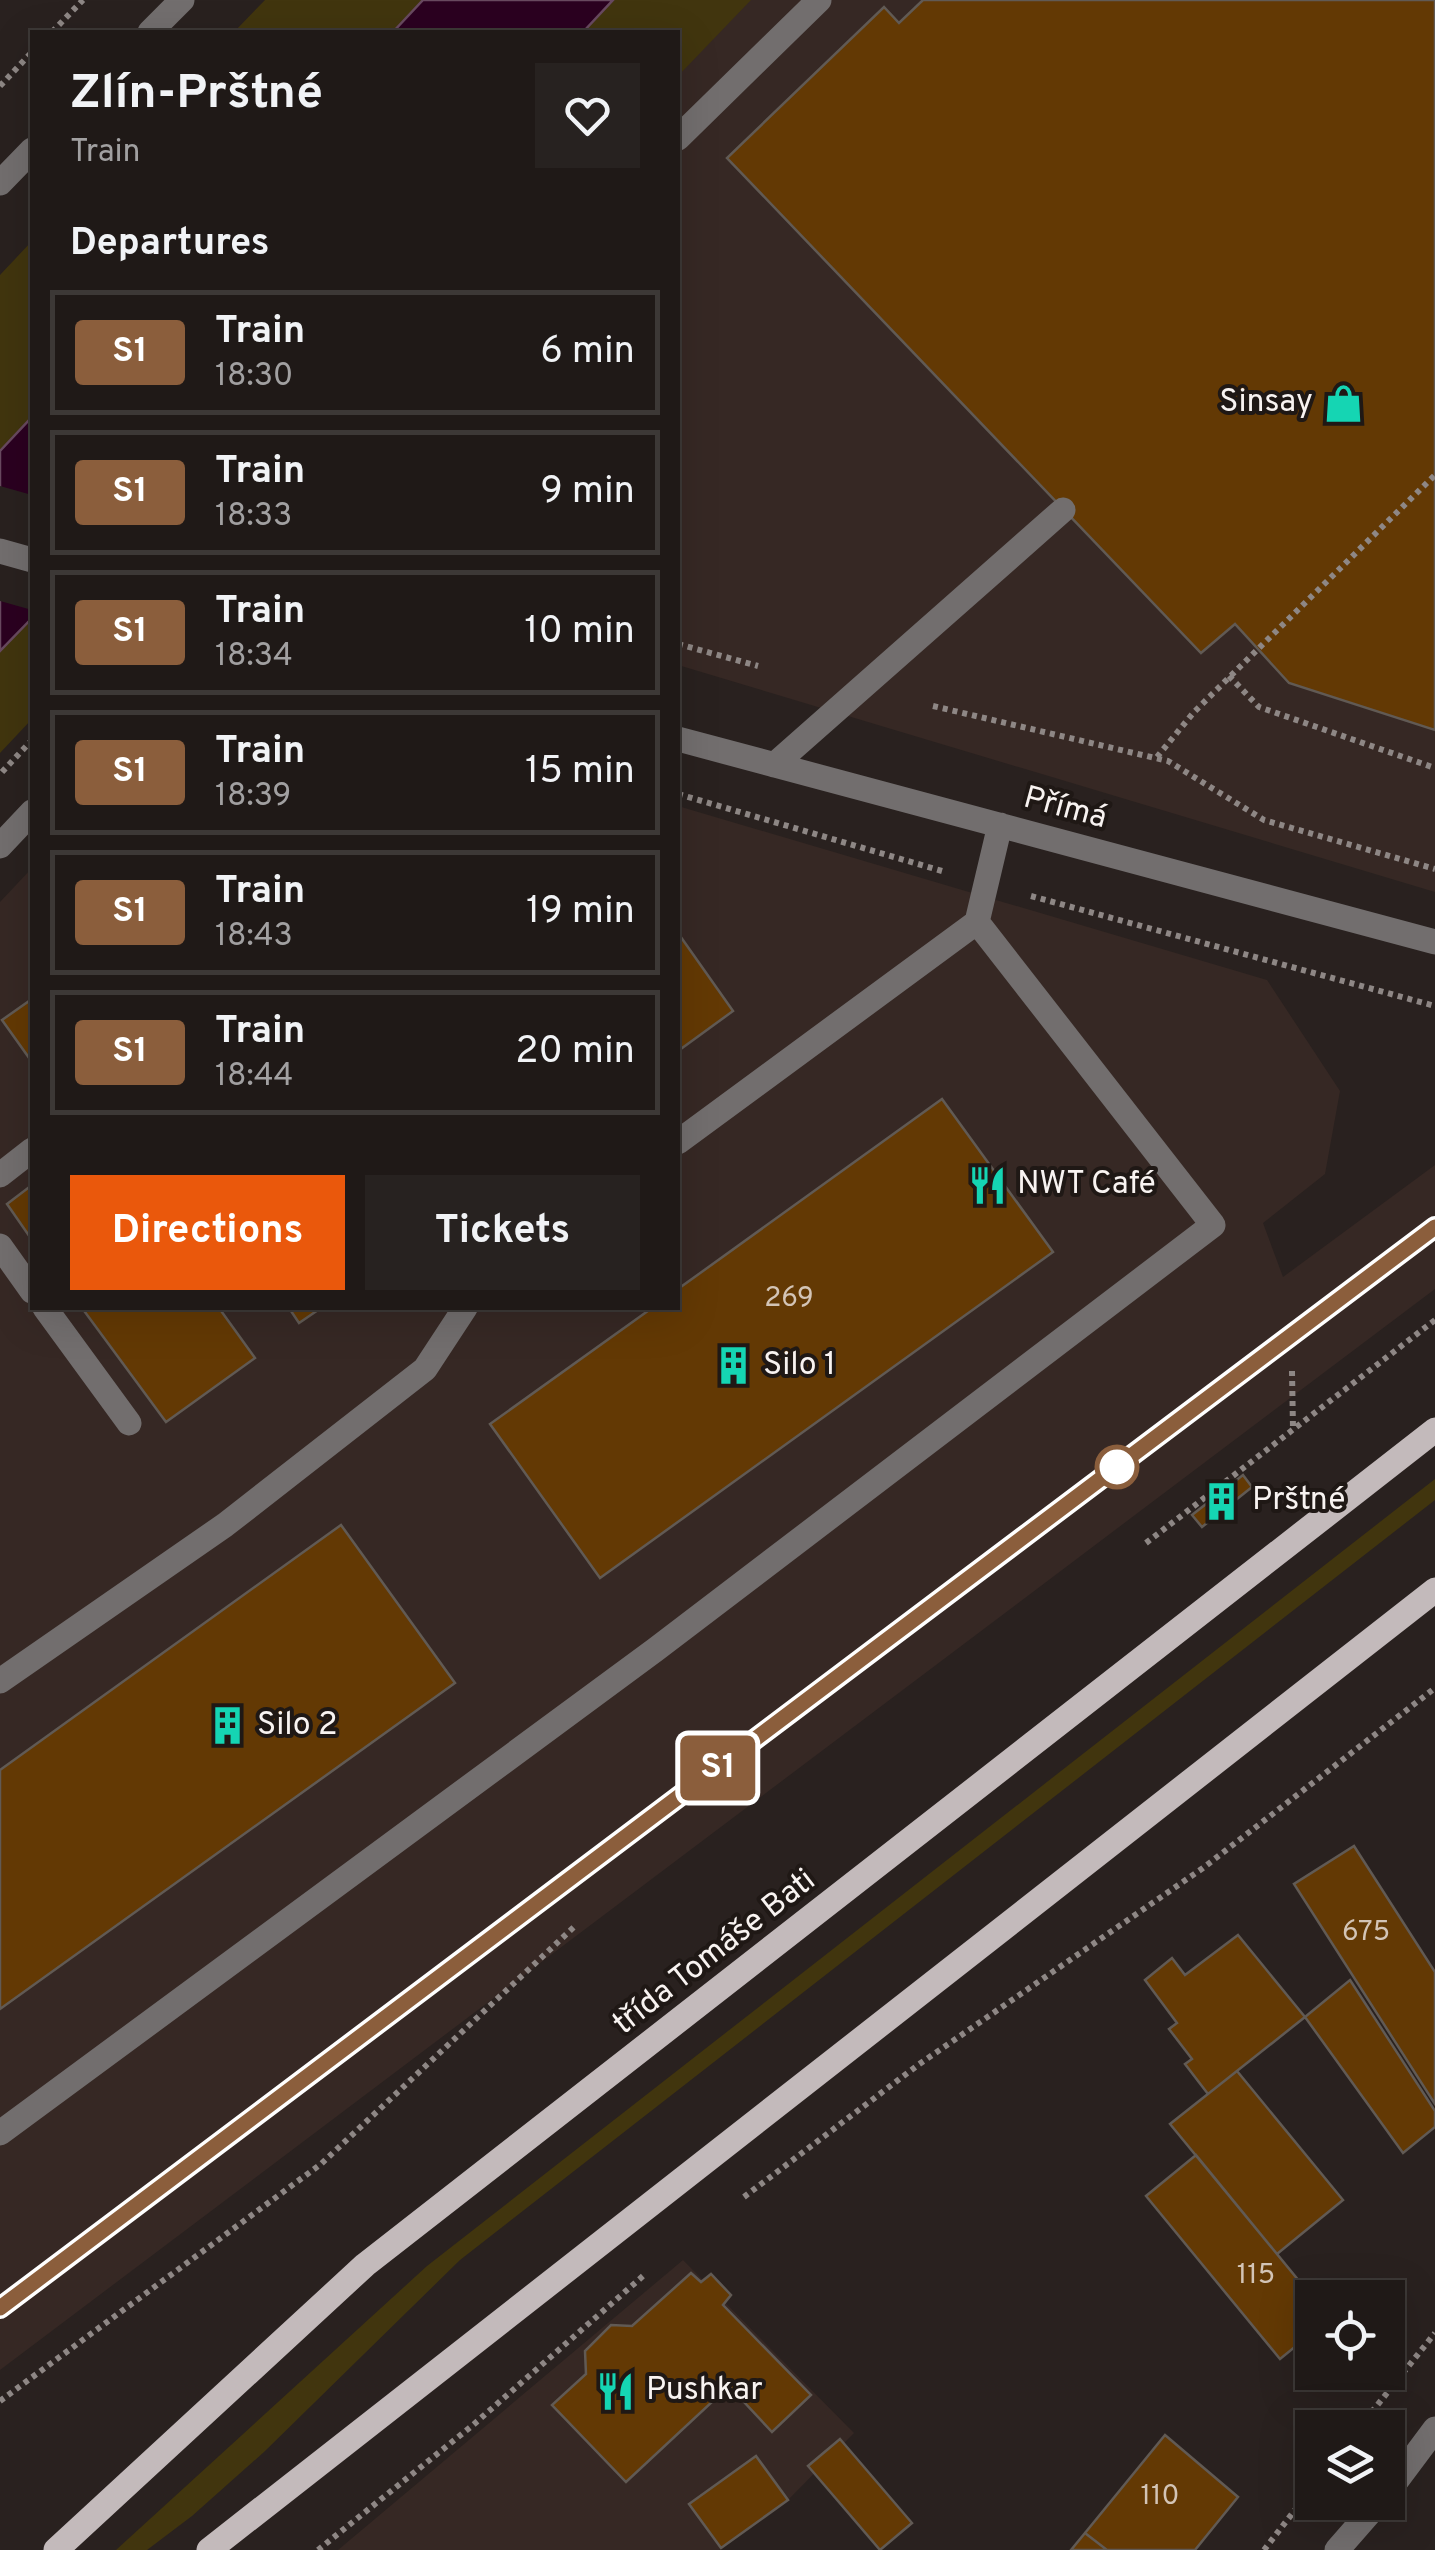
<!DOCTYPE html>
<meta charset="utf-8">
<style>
:root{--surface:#1f1917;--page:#272220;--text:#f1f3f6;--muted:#a1a0a1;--line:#3c3836;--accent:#ea580c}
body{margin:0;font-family:Overpass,sans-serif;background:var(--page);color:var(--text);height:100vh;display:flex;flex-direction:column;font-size:38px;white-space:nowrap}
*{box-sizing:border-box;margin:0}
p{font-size:32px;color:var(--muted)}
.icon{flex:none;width:55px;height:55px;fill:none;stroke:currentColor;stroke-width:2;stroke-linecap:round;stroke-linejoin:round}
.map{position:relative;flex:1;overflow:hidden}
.drawer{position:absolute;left:30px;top:30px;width:650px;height:1280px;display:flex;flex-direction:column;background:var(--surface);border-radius:0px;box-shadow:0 10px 40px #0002,0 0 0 2px var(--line)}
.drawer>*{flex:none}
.badge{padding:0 20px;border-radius:8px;font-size:35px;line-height:65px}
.tools{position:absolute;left:1295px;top:2280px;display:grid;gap:20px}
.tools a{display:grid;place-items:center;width:110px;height:110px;border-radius:0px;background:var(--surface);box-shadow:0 10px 40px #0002,0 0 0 2px var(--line);font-size:50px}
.map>.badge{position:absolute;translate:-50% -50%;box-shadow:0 0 0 5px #fff}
h2{padding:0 40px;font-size:38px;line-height:90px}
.round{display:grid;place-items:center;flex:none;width:105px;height:105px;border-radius:0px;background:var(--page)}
.summary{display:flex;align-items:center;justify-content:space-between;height:170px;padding:0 40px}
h1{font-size:48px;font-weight:700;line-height:75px}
.button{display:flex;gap:20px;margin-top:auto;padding:20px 40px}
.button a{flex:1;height:115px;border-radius:0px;background:var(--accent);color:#fff;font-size:40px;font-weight:700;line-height:115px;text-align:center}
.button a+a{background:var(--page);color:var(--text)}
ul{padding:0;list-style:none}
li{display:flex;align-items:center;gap:30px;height:125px;margin:0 20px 15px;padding:0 20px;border:5px solid var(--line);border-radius:0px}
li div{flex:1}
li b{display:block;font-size:38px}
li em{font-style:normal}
li .badge{min-width:110px;font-weight:700;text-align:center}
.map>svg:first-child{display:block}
.built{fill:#362824}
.green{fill:#41350e}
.water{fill:#2b0020;stroke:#68495f;stroke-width:2.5}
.pier{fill:#29211f}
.building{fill:#633904;stroke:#615a54;stroke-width:2.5}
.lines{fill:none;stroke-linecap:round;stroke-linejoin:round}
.path{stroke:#8e8785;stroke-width:6;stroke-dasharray:5 5;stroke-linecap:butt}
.minor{stroke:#726e6e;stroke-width:25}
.major{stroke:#c3babb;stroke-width:25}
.rail-casing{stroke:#9f9997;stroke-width:11}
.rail{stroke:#1f1815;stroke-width:8;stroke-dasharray:22;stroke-linecap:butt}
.line-casing{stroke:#fff;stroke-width:22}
.line{stroke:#8b5e3c;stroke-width:15}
.stop-dot{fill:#fff;stroke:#8b5e3c;stroke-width:5}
.labels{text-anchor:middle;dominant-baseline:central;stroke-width:8;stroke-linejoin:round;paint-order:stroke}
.number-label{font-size:28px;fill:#d3c4b6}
.poi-label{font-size:32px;fill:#f8f3f1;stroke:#1f1815;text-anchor:start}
.street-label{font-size:32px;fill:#f8f3f1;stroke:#1f1815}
</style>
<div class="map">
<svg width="1435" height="2550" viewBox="0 0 1435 2550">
<rect width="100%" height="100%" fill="#29211f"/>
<!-- built -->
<path class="built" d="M735,0H1435V892L678,665V59Z
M678,806L1267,980L1340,1091L1325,1174L1263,1223L1283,1277L1435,1165V1289L0,2370V902L32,868V1308H678Z
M683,2260L854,2433L788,2500L719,2550H338Z"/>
<!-- green -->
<path class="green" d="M265,0H751L678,76V32H234Z
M32,241V495L0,486V275Z
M0,601L32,610V719L0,753Z
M1435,1479V1500L460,2260L264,2452L192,2516L147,2550H116L427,2266Z"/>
<!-- water -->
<path class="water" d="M423,0H613L583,32H393Z
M32,417V618L0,651V451Z"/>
<!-- pier -->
<path class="pier" d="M0,486L32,495V610L0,601Z"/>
<!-- building -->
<path class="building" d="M923,0H1435V730L1289,683L1235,624L1201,653L727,158L884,7L899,23Z
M678,933L733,1011L678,1051Z
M32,999V1062L2,1020Z
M942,1099L1053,1252L600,1578L490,1424L652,1308H678V1289Z
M32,1185V1240L7,1204Z
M82,1308H219L255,1358L166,1422Z
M289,1308H321L299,1323Z
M1243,1475L1252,1487L1202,1527L1192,1515Z
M341,1525L455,1683L0,2009V1770Z
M1354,1846L1435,1972V2104L1294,1884Z
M1238,1935L1305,2017L1208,2094L1185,2064L1192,2059L1169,2029L1177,2023L1145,1980L1172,1958L1185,1975Z
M1350,1980L1435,2111V2127L1403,2153L1305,2017Z
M1237,2071L1343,2200L1277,2254L1170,2124Z
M1196,2155L1313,2298L1312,2333L1280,2359L1146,2196Z
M691,2273L701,2282L711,2274L731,2295L723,2305L811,2395L772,2432L729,2386L626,2482L552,2405L586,2374L585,2351L611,2325L632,2326Z
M1165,2435L1238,2497L1195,2550H1107L1085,2533Z
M840,2439L912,2523L880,2550L808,2466Z
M756,2456L788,2500L721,2548L689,2504Z
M1085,2533L1107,2550H1071Z"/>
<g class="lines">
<!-- path -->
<path class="path" d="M52,32L83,0
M0,86L32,52
M678,644L758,666
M1229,676L1259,707L1435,768
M933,706L1168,761L1264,820L1435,869
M1157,757L1194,712L1435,475
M2,772L32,740
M678,794L942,871
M1031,896L1435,1006
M1292,1371L1293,1428
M1146,1543L1435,1320
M744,2197L918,2065L1203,1868L1435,1688
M0,2401L321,2164L575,1926
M1359,2428L1435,2333
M318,2550L473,2425L643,2276
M1264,2550L1312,2488"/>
<!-- minor -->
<path class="minor" d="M150,32L182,0
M678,138L819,0
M0,183L32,150
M0,551L32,560
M678,739L1435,942
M774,765L1063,510
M0,846L32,812
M678,1142L977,922
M0,1175L32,1150
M0,1246L32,1291
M45,1308L129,1423
M0,1681L225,1525L425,1369L465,1308
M0,2133L655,1650L1213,1225L977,922L1000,825
M1388,2492L1435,2429
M1337,2550L1379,2502"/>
<!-- major -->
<path class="major" d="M56,2550L365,2265L1435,1430
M209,2550L1435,1590"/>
<defs>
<path id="rail" d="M0,2308L1435,1227"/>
</defs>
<!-- rail casing -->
<use href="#rail" class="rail-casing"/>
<!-- rail -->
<use href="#rail" class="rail"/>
</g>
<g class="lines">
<defs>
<path id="line" d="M0,2308L1435,1227"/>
</defs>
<!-- line casing -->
<use href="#line" class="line-casing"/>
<!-- line -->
<use href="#line" class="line"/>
</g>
<!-- icons -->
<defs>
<symbol id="shop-bare" viewBox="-9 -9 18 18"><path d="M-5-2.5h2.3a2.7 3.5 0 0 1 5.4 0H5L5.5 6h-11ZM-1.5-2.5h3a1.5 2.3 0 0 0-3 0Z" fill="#15d5b3" stroke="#1f1815" stroke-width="2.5" paint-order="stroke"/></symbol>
<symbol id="restaurant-bare" viewBox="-9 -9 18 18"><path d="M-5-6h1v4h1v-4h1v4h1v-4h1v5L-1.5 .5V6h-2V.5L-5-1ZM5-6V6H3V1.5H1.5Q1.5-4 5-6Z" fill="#15d5b3" stroke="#1f1815" stroke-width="2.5" paint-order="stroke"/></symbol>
<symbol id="building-bare" viewBox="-9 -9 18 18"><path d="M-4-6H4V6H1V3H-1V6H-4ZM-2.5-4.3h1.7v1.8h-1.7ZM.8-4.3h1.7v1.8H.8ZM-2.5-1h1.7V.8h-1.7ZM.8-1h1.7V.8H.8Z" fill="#15d5b3" stroke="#1f1815" stroke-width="2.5" paint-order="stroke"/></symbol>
</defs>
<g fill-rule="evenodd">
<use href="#shop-bare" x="1316" y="376" width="55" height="55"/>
<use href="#restaurant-bare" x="960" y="1158" width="55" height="55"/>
<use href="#building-bare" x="706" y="1338" width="55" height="55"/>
<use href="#building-bare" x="1194" y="1474" width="55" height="55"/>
<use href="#building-bare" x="200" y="1698" width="55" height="55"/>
<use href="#restaurant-bare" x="588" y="2364" width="55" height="55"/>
</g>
<!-- markers -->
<circle class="stop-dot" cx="1117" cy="1467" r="20"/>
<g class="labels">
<!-- number labels -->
<g class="number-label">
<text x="789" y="1299">269</text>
<text x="1366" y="1933">675</text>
<text x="1256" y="2276">115</text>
<text x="1160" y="2497">110</text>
</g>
<!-- poi labels -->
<g class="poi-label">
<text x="1313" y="403" text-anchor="end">Sinsay</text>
<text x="1017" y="1185">NWT Café</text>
<text x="763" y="1366">Silo 1</text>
<text x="1252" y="1501">Prštné</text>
<text x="257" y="1726">Silo 2</text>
<text x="646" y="2391">Pushkar</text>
</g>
<!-- street labels -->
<g class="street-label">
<text transform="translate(1065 809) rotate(15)">Přímá</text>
<text transform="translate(715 1953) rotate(-38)">třída Tomáše Bati</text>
</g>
</g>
</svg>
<div class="tools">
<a><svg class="icon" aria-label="locate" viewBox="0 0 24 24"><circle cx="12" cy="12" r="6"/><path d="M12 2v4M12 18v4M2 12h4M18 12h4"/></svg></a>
<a><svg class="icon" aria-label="layers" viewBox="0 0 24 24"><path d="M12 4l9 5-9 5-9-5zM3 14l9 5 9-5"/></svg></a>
</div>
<b class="badge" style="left:718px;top:1768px;background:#8b5e3c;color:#fff">S1</b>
<section class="drawer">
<div class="summary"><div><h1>Zlín-Prštné</h1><p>Train</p></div><a class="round"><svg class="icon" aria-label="heart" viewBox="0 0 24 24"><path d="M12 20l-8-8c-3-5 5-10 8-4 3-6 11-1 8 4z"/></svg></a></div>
<h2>Departures</h2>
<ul>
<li><span class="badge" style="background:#8b5e3c;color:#fff">S1</span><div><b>Train</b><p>18:30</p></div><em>6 min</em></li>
<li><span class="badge" style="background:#8b5e3c;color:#fff">S1</span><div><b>Train</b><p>18:33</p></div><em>9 min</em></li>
<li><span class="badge" style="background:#8b5e3c;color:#fff">S1</span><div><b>Train</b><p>18:34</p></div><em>10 min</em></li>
<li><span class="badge" style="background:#8b5e3c;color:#fff">S1</span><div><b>Train</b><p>18:39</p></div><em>15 min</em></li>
<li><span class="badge" style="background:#8b5e3c;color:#fff">S1</span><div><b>Train</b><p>18:43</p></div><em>19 min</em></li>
<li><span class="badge" style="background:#8b5e3c;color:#fff">S1</span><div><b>Train</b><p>18:44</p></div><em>20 min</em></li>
</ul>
<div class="button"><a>Directions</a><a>Tickets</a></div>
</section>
</div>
